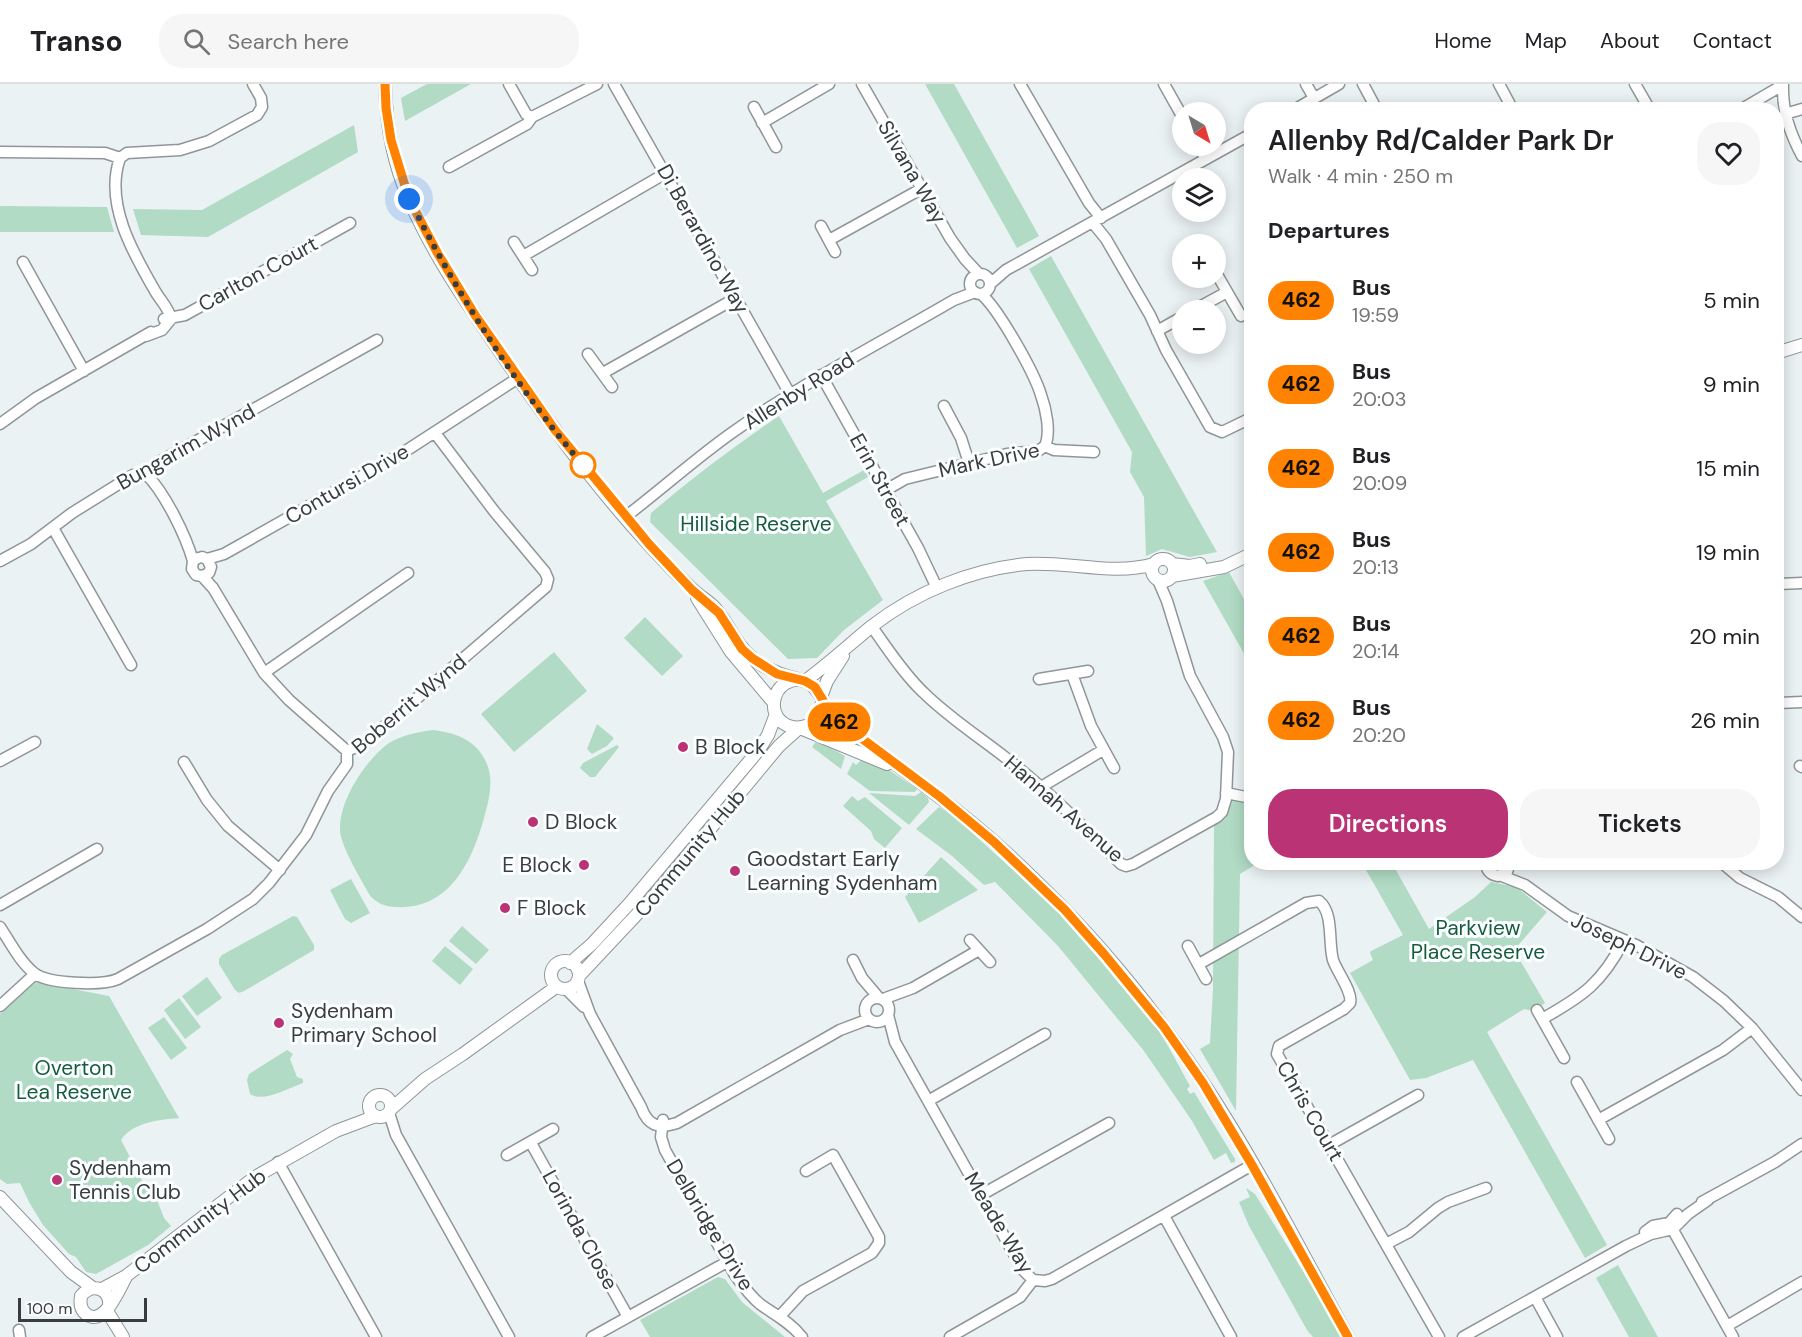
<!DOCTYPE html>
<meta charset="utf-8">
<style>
:root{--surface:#fff;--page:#f6f6f6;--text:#202124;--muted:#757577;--line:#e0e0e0;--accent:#b93375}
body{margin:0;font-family:"DM Sans",sans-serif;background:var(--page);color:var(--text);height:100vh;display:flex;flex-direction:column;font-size:22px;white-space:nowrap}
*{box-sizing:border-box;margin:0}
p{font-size:20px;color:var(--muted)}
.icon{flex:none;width:33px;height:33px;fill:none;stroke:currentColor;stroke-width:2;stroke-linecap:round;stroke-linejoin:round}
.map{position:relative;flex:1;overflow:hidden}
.details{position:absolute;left:1244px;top:18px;width:540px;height:768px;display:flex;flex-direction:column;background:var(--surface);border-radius:24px;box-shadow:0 3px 15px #0003}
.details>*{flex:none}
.badge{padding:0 12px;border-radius:20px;font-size:21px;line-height:39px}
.needle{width:39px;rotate:142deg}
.buttons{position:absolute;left:1172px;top:18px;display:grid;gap:12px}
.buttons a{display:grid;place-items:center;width:54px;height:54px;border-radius:50%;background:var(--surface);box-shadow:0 3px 15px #0003;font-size:30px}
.scale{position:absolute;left:18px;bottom:15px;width:129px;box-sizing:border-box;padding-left:6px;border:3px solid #3a3d3d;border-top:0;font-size:16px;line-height:21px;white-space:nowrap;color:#3a3d3d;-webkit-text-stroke:4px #fbfeff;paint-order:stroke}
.you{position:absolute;width:30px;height:30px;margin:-15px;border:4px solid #fff;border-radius:50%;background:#1a73e8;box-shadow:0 0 0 9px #1a73e833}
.map>.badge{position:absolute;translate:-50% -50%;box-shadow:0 0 0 3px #fff}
h2{padding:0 24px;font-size:22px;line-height:54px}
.round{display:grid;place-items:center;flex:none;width:63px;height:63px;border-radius:24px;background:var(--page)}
.overview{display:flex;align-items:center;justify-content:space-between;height:102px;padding:0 24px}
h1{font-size:28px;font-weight:600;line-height:45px}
.cta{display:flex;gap:12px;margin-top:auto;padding:12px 24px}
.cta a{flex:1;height:69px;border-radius:24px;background:var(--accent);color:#fff;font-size:24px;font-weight:600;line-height:69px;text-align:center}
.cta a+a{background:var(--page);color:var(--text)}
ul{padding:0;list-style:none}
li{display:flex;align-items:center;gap:18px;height:84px;padding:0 24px}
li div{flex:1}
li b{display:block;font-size:22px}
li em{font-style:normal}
li .badge{min-width:66px;font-weight:700;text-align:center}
header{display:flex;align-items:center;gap:36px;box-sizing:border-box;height:84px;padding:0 30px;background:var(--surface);border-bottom:2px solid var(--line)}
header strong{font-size:28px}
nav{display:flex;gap:33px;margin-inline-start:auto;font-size:21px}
.search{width:420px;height:54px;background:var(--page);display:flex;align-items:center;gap:15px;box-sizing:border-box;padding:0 21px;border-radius:24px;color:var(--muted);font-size:22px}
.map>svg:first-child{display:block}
.green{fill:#b1dbc4}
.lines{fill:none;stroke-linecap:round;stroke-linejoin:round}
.minor-casing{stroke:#909698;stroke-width:13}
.tertiary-casing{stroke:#909698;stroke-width:14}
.minor{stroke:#fff;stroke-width:10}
.tertiary{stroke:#fff;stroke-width:12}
.line-casing{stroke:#fff;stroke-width:14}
.line{stroke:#ff8200;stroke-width:9}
.walk{stroke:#3a3d3d;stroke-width:6;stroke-dasharray:0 10.8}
.stop-dot{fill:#fff;stroke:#ff8200;stroke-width:3}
.poi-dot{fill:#b93375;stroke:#fbfeff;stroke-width:2}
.labels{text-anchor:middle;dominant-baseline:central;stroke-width:6;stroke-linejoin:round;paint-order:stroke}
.street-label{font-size:21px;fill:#3a3d3d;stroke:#fbfeff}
.park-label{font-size:21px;fill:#175b3e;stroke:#fbfeff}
.poi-label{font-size:21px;fill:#3a3d3d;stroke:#fbfeff;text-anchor:start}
</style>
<header>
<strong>Transo</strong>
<div class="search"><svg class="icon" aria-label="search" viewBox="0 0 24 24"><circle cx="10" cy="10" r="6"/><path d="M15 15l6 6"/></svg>Search here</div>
<nav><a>Home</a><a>Map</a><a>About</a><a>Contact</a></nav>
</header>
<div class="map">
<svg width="1802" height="1253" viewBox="0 0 1802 1253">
<rect width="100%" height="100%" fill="#ebf2f3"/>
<!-- green -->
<path class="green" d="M427,0H471L405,37L401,14Z
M925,0H954L1039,152L1017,164Z
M354,41L358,68L208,153L141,151L133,125L202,126Z
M0,122L107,123L114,148H0Z
M1051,172L1196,431L1217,468L1190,473L1162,465L1146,472L1144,413L1130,388L1132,368L1029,185Z
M779,332L823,409L864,386L868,393L826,417L883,516L844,546L817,574L788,575L650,438L651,429C692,394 734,362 779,332Z
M1229,488L1251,528V582L1203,497Z
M645,533L683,572L662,592L624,554Z
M554,568L587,607L514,668L481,630Z
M597,640L614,654L607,662L592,670L587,665Z
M433,646C454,649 474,654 485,676C495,694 489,716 484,734C472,777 450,826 396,823C386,823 375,819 369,810C359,792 347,773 341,753C334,723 365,676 389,659C402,651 418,648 433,646Z
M817,656L845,672L841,685L812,663Z
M617,661L619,663L595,693H590L580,684L583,679Z
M863,674L889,686L917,705L915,708L870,707L847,690L853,678L856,681Z
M921,708L928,714L929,718L909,741L869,709L915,712Z
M852,712L858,717L865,713L902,744L885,764L874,755L871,747L843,722Z
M1233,716L1251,719V778L1258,779L1240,790L1236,1027L1200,965L1210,959L1213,905L1214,741L1227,731Z
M939,723C958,733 975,752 991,766C1052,819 1116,885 1161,951C1172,967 1180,985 1190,1002L1187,1005L1190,1010L1194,1008L1235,1075V1078L1231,1079L1226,1069L1214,1076L1192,1037L1144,967L1058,862L995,798L984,801L952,772L916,745Z
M941,773L978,806L919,839L905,813Z
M1362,779H1392L1429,845L1475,813L1491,798L1516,803L1547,828L1514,866L1545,919L1533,927L1524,925L1487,948L1607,1161L1585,1174L1473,976L1426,994L1410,996L1350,889L1373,876L1370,869L1371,867L1403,851Z
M351,795L370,829L351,839L345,835L330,806Z
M293,832L297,833L314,861V866L244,907L239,909L235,906L219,880V875L222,871Z
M462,842L489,866L476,880L449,857Z
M445,862L473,885L460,901L432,877Z
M207,893L222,914L197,932L182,912Z
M36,898L109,912L179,1034C159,1036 133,1038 121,1056L147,1106L152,1103L164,1134L171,1142L148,1161L96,1190L86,1188L76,1173L69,1170L43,1141L29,1118L20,1099L7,1100L0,1095V930Z
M179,914L201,943L185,955L164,926Z
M164,933L187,964L171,976L148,944Z
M287,966L293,970L290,975L297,993L303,995V999C289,1004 263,1019 250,1010L247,996L249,990Z
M1246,1104L1255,1110L1311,1200L1341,1253H1313L1307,1246L1249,1142L1239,1118L1250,1113Z
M1618,1181L1658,1253H1629L1596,1194Z
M718,1193L725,1195L742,1218L785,1253H650L640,1236Z"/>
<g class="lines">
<defs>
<path id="minor" d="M509,0L526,30L532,33
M614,0L790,310
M862,0L950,154L965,175L979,190
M1020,0L1089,119L1101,134
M1164,0L1182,32
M1306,0L1314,14
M1363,0L1377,26
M1499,0L1513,26
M1635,0L1650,26
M1783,0C1782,27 1790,49 1802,72
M754,23L776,63
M1294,26L1339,0
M1740,26L1783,1
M1785,30L1802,25
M762,39L829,0
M1198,62L1206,75
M0,68L105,69L120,74
M120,74C104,119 133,169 155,207C160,216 169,224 171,235L162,246L146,252
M120,74L127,69L180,66L209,57L257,31L262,23L261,14L253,0
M449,83L527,40L532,33L597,0
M1093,139L1106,155L1150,231L1166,266L1210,343L1222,348L1251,334
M821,142L835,168
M829,156L921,105
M514,158L532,186
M523,172L666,89
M23,178L84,287
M1215,187L1241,232
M970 200a10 10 0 1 1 20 0a10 10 0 1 1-20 0Z
M990,200L1006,186L1251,50
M981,210C998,224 1034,288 1041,311C1046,325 1051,348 1045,362
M1194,226L1227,208
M164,235L185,231L350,139
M1157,247L1182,233
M588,270L612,303
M603,289L736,214
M821,291L918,464L937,504
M944,322L961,354L969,379
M0,340L36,314L151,248
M146,390C165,409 186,452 193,477
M886,406L905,395L1007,370L1038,367L1045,362L1054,366L1094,368
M625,433C662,405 696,374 733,348C804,298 880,259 954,216L975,208
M53,444L131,581
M198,474L193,477L192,485L196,491L202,492L209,489L211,483L207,475L202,473
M207,475L224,470L401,370L518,294
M0,477L31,460L72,429L133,391L146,390L161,377L377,256
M202,492L213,504L264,589L289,616L347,667
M1776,500L1802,499
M872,543C888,565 903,589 923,608C948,633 978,652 1006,674C1047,706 1084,743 1121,780L1126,782L1133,780L1217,733L1222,728L1226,715L1228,668L1223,653L1190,592L1167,517L1158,496
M264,589L408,489
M1072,590L1091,642L1114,684
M1039,595L1088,587
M1776,619L1802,618
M347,667L365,659L546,503L548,495L545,488L494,427L435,349
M0,677L35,658
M184,678L207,716L228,742L280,786
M1800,682L1802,683
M1041,703L1103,666
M1226,709L1251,714
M1486,778C1486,786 1490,791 1498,792L1507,788L1510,778
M1721,778L1740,794L1778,813L1802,833
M1502,792L1525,801L1568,832L1636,861L1693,893L1724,917L1752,944L1802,1006
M0,821L97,765
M0,843C10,858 20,878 34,889C48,900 102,902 118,895L207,845L253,815L269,799L306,751L328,707L347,680V667
M970,856L990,878
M1188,862L1206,895
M853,876L862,894L879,914
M1199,880L1306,819L1319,817C1334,829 1328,858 1333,876C1337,888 1353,908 1350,919L1344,925L1279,962L1277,970L1439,1253
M578,897L590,930L641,1023C648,1042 658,1045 677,1039L840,946L869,935
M567,906L584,923
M865 926a12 12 0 1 1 24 0a12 12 0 1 1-24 0Z
M883,915L913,904L979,866
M0,922L35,890
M1537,926L1564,974
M888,931L895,958L1023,1186L1033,1196L1045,1197L1052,1195L1252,1081
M1542,935C1583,912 1602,899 1624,856
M1577,998L1609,1055
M928,1017L1045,950
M389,1029L396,1051L509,1253
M663,1036L661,1053L665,1066L735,1191C743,1202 750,1212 760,1220C775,1231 790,1238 802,1253
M1598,1036L1723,966L1752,944
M531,1059L628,1233
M1329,1061L1418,1011
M507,1071L553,1045
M278,1078L376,1253
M981,1111L1109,1039
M1702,1118L1775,1078L1802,1060
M1164,1132L1231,1253
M1669,1139L1733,1253
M1645,1148L1653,1142L1669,1139L1677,1130
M1386,1160L1409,1148L1438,1124L1448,1118L1486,1104
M1535,1213L1557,1253
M780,1232L803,1207L872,1169L879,1159V1153L833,1071L806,1087
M1727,1242L1802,1198
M19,1246L20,1253
M592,1253L727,1178
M950,1253L1020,1213L1033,1196
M1463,1253L1626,1162L1651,1150L1673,1145L1688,1130L1708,1116"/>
<path id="tertiary" d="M385,0C386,39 393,79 409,115C430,165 462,212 492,256C551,343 615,431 691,504C697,510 705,515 712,521C722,530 728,543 735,554C750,578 772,589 798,595
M1776,269L1802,261
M1152 486a11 11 0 1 1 22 0a11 11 0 1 1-22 0Z
M1172,480L1190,482L1200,480
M1172,492L1224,483L1251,470
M697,514L731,568L774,619
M805,597C828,580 850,560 872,542C916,508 972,485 1027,480C1068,477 1113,492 1154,480
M821,613L827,597L843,572
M822,617C821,654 771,650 774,618C775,610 779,603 786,599C812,585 822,617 833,633C867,660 903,685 938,712C974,739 1008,769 1040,801C1101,860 1155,927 1202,997C1256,1078 1301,1167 1348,1253
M800,644L887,680
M551 891a14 14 0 1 1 28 0a14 14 0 1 1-28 0Z
M570,879L592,860L629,820L758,667L768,651L776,630
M579,892L655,811L779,662L799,644
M369 1022a11 11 0 1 1 22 0a11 11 0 1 1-22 0Z
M391,1025L425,995L463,970L556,903
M0,1113L71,1188L93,1204
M102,1205L126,1192L255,1093L336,1047L376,1032
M109,1223C111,1204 92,1198 81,1212C80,1219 80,1225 86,1230C104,1244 119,1205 126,1193
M107,1227L123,1253"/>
</defs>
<!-- minor casing -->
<use href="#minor" class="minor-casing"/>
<!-- tertiary casing -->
<use href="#tertiary" class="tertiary-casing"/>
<!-- minor -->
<use href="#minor" class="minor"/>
<!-- tertiary -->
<use href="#tertiary" class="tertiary"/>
</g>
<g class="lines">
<defs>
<path id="line" d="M385,0L386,24L391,56L409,115L438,170L475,231L555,346L649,460L692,506L719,529L742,565L752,574L777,590L805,597L815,603L833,633L939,712L994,758L1065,826L1104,870L1164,943L1203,999L1252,1081L1348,1253"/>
</defs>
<!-- line casing -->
<use href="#line" class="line-casing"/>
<!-- line -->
<use href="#line" class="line"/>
<!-- walk -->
<path class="walk" d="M409,115C456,207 515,302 583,381"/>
</g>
<!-- markers -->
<circle class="stop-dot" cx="583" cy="381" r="12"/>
<g class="poi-dot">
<circle cx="683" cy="663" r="6"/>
<circle cx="533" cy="738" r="6"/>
<circle cx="584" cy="781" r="6"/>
<circle cx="735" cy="787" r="6"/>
<circle cx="505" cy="824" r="6"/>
<circle cx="279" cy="939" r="6"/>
<circle cx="57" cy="1096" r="6"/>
</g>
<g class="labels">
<!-- street labels -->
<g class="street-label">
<text transform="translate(912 88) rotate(60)">Silvana Way</text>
<text transform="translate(703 155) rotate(61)">Di Berardino Way</text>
<text transform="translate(258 190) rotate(-29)">Carlton Court</text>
<text transform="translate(799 307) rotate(-32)">Allenby Road</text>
<text transform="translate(186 363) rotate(-29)">Bungarim Wynd</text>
<text transform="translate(989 376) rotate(-12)">Mark Drive</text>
<text transform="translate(880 396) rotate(61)">Erin Street</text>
<text transform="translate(347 400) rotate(-30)">Contursi Drive</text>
<text transform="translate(409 620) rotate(-40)">Boberrit Wynd</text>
<text transform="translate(1064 725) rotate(41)">Hannah Avenue</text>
<text transform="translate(690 769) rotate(-50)">Community Hub</text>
<text transform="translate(1629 862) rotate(26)">Joseph Drive</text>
<text transform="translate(1310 1027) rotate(60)">Chris Court</text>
<text transform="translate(200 1137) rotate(-37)">Community Hub</text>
<text transform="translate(999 1139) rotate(59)">Meade Way</text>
<text transform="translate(710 1141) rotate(59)">Delbridge Drive</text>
<text transform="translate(580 1146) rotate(61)">Lorinda Close</text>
</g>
<!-- park labels -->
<g class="park-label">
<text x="756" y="440">Hillside Reserve</text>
<text x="1478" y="844">Parkview<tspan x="1478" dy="24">Place Reserve</tspan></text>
<text x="74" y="984">Overton<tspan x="74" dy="24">Lea Reserve</tspan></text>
</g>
<!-- poi labels -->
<g class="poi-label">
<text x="695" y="663">B Block</text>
<text x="545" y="738">D Block</text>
<text x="747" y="775">Goodstart Early<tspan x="747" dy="24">Learning Sydenham</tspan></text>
<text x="572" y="781" text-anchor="end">E Block</text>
<text x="517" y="824">F Block</text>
<text x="291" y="927">Sydenham<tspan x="291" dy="24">Primary School</tspan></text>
<text x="69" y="1084">Sydenham<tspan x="69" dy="24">Tennis Club</tspan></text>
</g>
</g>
</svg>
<div class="buttons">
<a><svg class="needle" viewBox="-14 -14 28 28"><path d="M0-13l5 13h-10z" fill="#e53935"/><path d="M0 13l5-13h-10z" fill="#757577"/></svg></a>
<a><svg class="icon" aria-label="layers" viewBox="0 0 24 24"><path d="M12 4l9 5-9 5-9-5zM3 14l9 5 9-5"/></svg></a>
<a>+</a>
<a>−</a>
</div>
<div class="scale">100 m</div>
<div class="you" style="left:409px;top:115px"></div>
<b class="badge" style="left:839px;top:638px;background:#ff8200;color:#111">462</b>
<section class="details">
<div class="overview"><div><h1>Allenby Rd/Calder Park Dr</h1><p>Walk · 4 min · 250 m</p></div><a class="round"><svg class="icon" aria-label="heart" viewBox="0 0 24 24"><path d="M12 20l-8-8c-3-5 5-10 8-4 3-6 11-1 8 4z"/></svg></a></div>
<h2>Departures</h2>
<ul>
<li><span class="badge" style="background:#ff8200;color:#111">462</span><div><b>Bus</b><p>19:59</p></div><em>5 min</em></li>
<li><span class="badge" style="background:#ff8200;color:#111">462</span><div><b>Bus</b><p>20:03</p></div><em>9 min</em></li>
<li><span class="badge" style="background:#ff8200;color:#111">462</span><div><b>Bus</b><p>20:09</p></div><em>15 min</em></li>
<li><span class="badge" style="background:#ff8200;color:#111">462</span><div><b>Bus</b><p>20:13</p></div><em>19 min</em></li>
<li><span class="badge" style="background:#ff8200;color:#111">462</span><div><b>Bus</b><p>20:14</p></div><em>20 min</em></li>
<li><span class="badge" style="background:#ff8200;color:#111">462</span><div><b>Bus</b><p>20:20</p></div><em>26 min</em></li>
</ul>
<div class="cta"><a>Directions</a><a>Tickets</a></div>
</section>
</div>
